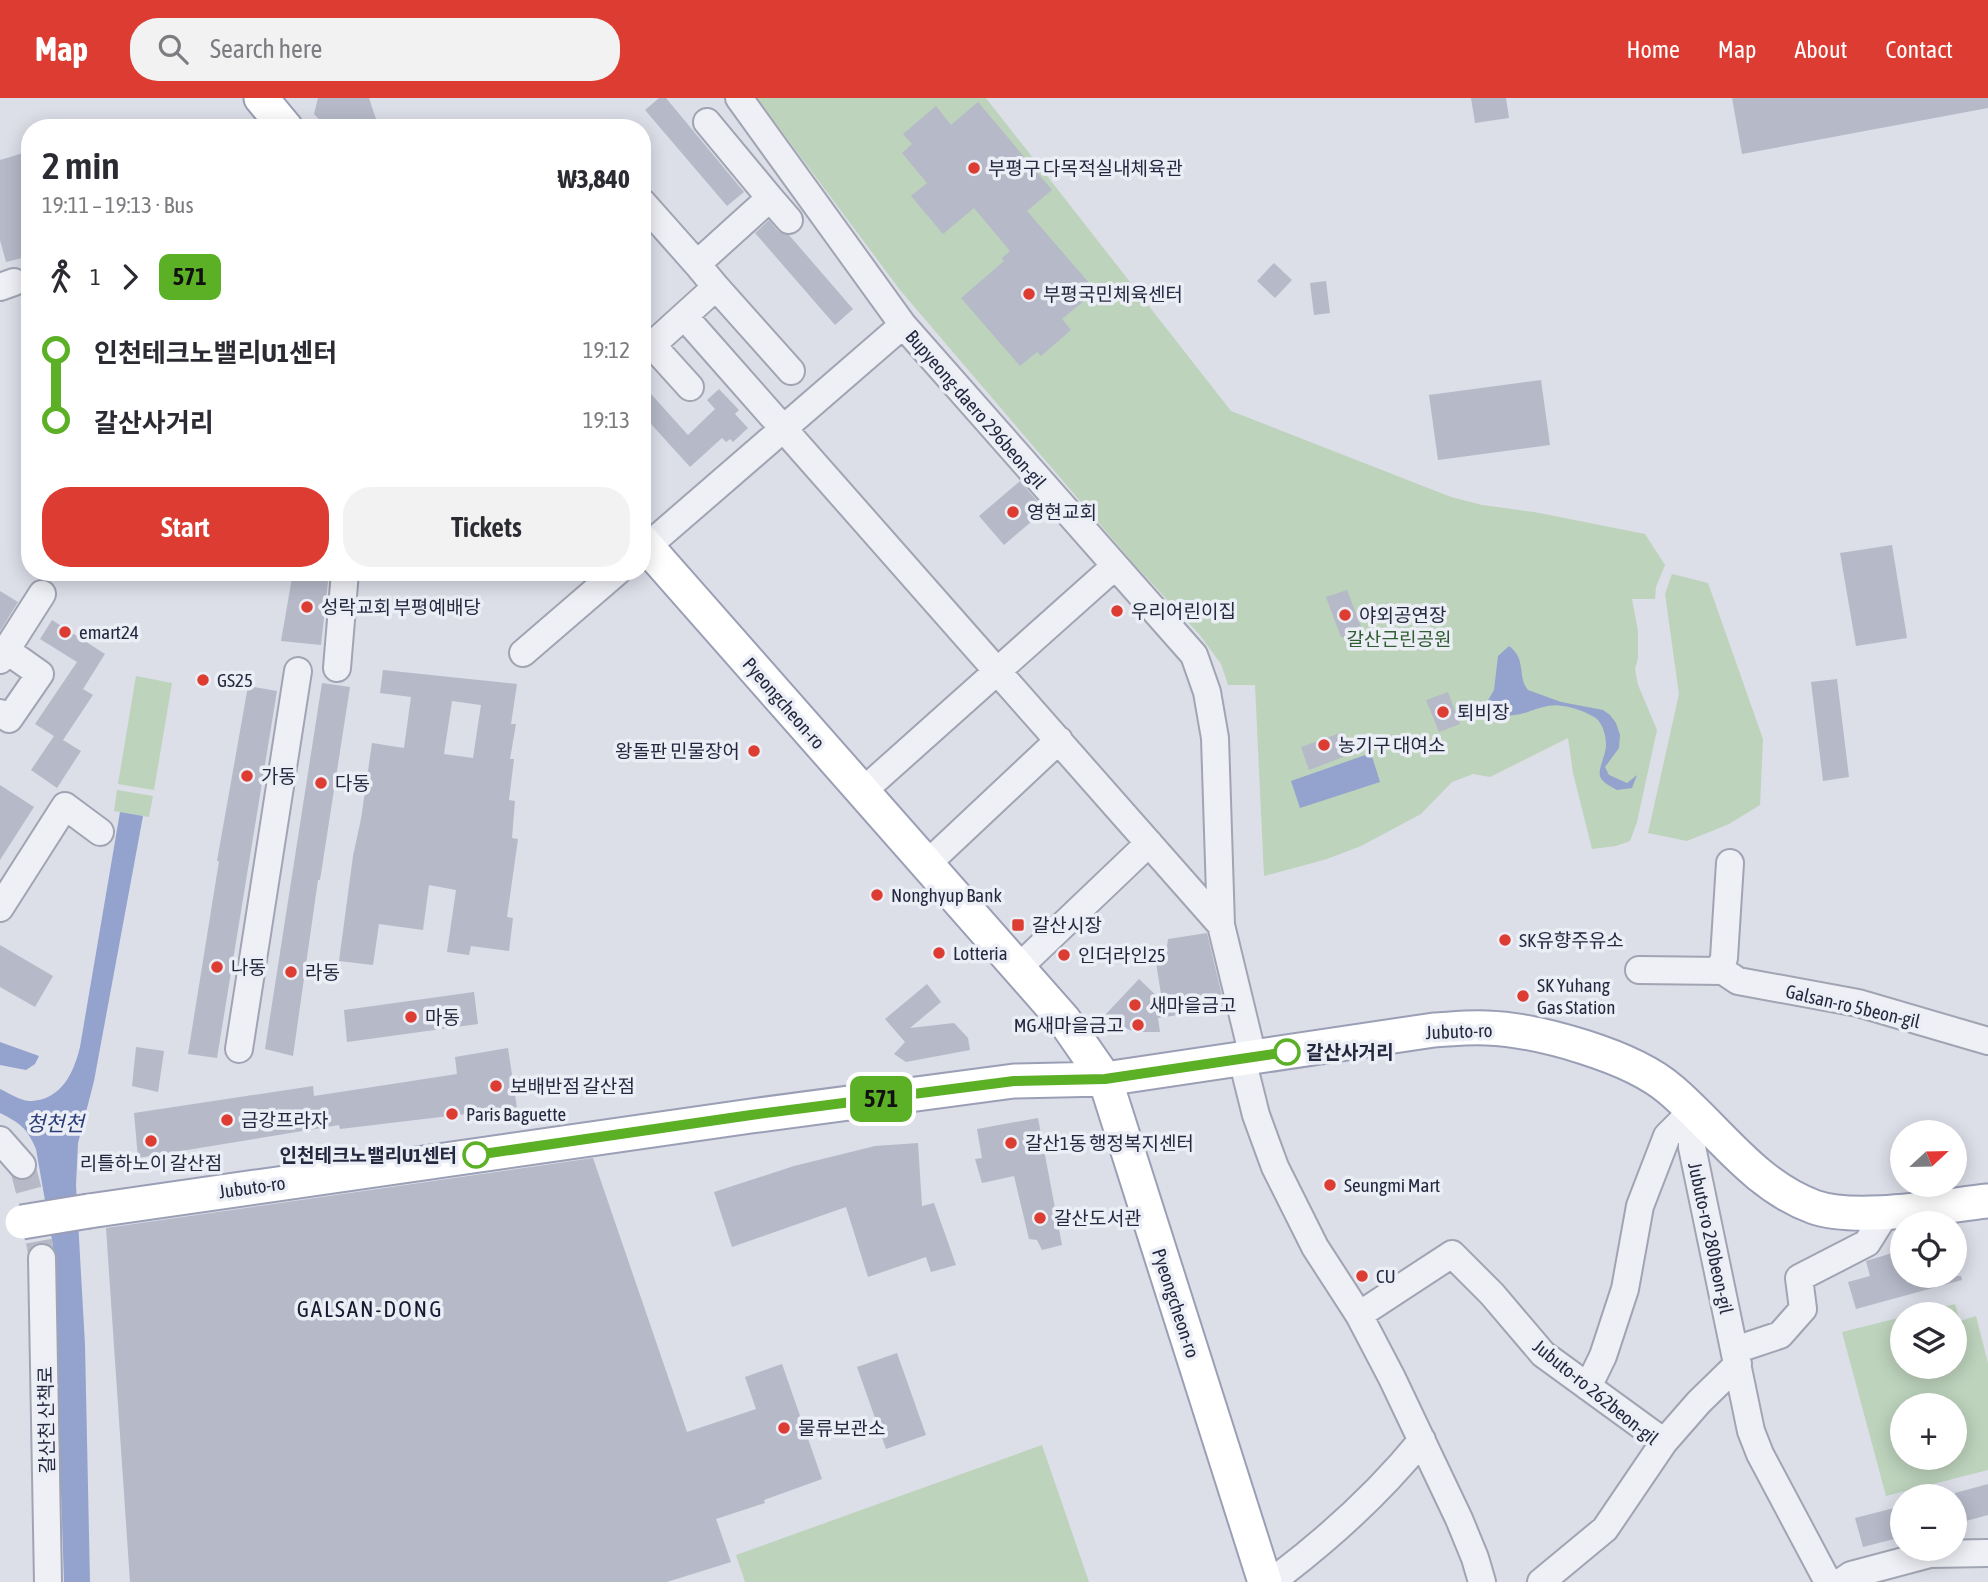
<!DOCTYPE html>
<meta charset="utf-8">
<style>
:root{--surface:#fff;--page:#f2f2f3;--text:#2b2b33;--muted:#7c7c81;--accent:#dc3c32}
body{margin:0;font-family:"Asap Condensed","Noto Sans KR",sans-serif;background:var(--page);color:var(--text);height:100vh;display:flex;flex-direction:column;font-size:26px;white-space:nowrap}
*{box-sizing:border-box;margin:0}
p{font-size:23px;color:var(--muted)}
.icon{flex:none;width:38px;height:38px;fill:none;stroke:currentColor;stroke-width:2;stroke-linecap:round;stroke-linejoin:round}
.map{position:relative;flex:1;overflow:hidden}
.panel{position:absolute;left:21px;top:21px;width:630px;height:462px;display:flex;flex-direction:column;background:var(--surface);border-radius:28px;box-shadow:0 4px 18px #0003}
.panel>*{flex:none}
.badge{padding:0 14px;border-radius:10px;font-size:24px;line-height:46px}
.needle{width:46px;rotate:68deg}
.tools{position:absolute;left:1890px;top:1022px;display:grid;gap:14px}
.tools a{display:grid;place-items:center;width:77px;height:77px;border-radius:50%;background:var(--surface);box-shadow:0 4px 18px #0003;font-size:35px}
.map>.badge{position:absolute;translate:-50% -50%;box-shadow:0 0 0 4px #fff}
.legs{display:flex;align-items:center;gap:10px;height:77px;padding:0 21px;font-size:23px}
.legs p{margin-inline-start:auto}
.summary{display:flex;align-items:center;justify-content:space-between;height:119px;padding:0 21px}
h1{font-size:38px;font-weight:600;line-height:52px}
.action{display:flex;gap:14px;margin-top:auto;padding:14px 21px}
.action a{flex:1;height:80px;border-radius:28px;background:var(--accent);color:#fff;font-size:28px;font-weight:600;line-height:80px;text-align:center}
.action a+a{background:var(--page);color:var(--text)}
ul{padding:0 21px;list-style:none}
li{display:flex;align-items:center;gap:24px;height:70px;font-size:26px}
li i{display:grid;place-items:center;width:10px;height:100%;margin:0 9px;background:currentColor}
li i::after{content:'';width:18px;height:18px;margin:-9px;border:5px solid;border-radius:50%;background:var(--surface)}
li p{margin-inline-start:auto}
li:first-child i{background:linear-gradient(#0000 50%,currentColor 0)}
li:last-child i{background:linear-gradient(currentColor 50%,#0000 0)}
header{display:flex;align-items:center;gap:42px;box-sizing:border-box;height:98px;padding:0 35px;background:var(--accent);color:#fff}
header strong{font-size:33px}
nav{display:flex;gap:38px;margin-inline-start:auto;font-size:24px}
.search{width:490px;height:63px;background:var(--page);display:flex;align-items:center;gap:18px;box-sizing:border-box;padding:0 24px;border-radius:28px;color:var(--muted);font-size:26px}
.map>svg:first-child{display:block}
.green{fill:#bdd3bc;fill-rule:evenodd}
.water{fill:#93a3cd}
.building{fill:#b6b9c8;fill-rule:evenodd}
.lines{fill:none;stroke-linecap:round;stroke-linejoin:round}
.minor-tunnel{stroke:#b7bac6;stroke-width:26;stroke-dasharray:26 13;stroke-linecap:butt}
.minor-casing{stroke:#a1a4b2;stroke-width:30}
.major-casing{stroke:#9a9fb5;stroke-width:37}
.minor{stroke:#eff0f6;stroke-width:26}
.major{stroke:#fff;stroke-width:33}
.major-bridge-casing{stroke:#9a9fb5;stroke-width:37;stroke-linecap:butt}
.major-bridge{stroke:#fff;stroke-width:33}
.line-1-casing{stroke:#fff;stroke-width:16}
.line-1{stroke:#5bb025;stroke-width:10}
.poi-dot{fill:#dc3c32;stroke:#eceef6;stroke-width:2.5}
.stop-1-dot{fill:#fff;stroke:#5bb025;stroke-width:3.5}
.labels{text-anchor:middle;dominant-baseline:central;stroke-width:7;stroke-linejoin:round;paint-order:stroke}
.poi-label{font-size:19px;fill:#242940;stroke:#eceef6;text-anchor:start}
.street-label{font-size:19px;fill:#242940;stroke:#eceef6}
.park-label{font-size:19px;fill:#305d31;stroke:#eceef6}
.stop-label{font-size:19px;font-weight:bold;fill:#242940;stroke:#eceef6;text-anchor:start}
.water-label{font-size:21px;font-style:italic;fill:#2a3d78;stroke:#eceef6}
.quarter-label{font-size:23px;letter-spacing:2px;fill:#171a30;stroke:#eceef6}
</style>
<header>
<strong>Map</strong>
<div class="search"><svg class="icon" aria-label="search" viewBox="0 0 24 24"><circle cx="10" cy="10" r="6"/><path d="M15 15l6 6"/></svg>Search here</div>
<nav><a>Home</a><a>Map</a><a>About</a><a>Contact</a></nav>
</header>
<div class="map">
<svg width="1988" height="1484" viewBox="0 0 1988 1484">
<rect width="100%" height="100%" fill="#dcdee8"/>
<!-- green -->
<path class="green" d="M757,0H986L1231,313L1451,399L1482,407L1534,414L1645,436L1665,467L1656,489L1655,501H1632L1638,533V560L1635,571L1638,587L1657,632L1637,724L1630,743L1616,748L1592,751L1573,675L1568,640L1490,679L1473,676L1452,684L1421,716L1361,748L1327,761L1264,778L1255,587H1228L1221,566L1199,536L1133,465L900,192Z
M1672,476L1708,485L1763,641L1760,707L1729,726L1687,743L1648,735L1679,596L1665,496Z
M136,578L172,585L154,692L118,686Z
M117,692L153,698L149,719L114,713Z
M1955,1206L1960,1223L1976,1218L1988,1265V1372L1886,1398L1842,1234L1902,1219V1269H1955V1216H1915ZM1955,1307V1360H1902V1307Z
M1042,1347L1089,1484H745L736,1457Z"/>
<!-- water -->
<path class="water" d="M1509,548C1527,561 1517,579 1528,592L1561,604L1603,612L1610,617L1616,625L1620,637L1619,650L1605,669L1609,677L1627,685L1637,677L1632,690L1617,692C1593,680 1599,676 1605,654C1608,644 1604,624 1594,619C1586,614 1572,609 1563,608C1536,603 1518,629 1489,611L1487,604L1494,592L1498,558Z
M1371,655L1380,684L1300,710L1291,683Z
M120,714L143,718L94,983L78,1045L76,1087L85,1247L90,1484H64L53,1148L36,1051C27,1030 20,1025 0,1015V991C9,995 22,1004 32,1003C62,1001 74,974 80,949Z
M0,944L39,958L35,966L26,972L0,967Z"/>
<!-- building -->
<path class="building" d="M318,0H369L379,30H327L314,16Z
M659,0H666L744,94L727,108L645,12Z
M1471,0H1506L1509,20L1475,25Z
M1732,0H1988V10L1742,56Z
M978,4L1052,92L1027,113L1096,193L1062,221L1071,232L1041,258L1037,254L1020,268L961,200L1004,163L1002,160L1010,153L974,110L943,136L911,98L927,85L902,55L912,46L903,36L936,8L951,27Z
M30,53V158L6,164L0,142V62Z
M769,122L778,133L789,137L853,211L835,227L755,135Z
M1274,165L1292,182L1275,200L1257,183Z
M1326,183L1330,215L1314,217L1310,185Z
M1541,282L1550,347L1438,362L1429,297Z
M642,286L688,337L715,311L707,302L719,291L739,312L735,316L748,330L733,344L730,341L726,344L722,340L690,369L642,316Z
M1020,383L1045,412L1004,447L979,418Z
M1892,447L1907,540L1856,548L1840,455Z
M293,474H329L321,547L281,543Z
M1347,492L1363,534L1347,540L1341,539L1326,499Z
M0,493L18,504L0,533Z
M52,522L105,556L83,591L93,597L63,642L81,653L57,690L31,672L54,638L35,626L77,564L40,541Z
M383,572L517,586L511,626H516L510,661H514L509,702L515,703L512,740L518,741L507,819L513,820L509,853L471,848L469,857L447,854L456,792L429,787L423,832L379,826L373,867L339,863L353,758L361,721L372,645L404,650L411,599L380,595ZM452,603L481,607L473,660L444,656Z
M1837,581L1849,679L1823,683L1811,584Z
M322,585L350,589L320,782H318L293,958L265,951Z
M248,588L277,593L217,960L188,956L219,763H217Z
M1448,594L1460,626L1439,634L1426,602Z
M1343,634L1351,656L1309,672L1301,649Z
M0,687L34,709L0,762Z
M1207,835L1225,910L1158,920L1160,934H1135L1113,925L1105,917L1139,881L1162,903L1154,851L1167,849L1168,841Z
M0,847L53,878L35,909L0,889Z
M927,886L941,904L910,930L954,925L968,940L970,952L906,964L894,956L905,944L885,921Z
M474,894L478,926L347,944L344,912Z
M136,949L164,953L158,994L132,988Z
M508,950L517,1010L340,1031L339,1027L138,1060L134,1015L313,988L314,998L457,976L455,959Z
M1038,1020L1062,1147L1042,1152L1037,1142L1029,1141L1014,1078L982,1085L975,1061L982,1060L977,1031Z
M918,1045L922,1108L934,1105L956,1167L931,1174L926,1159L868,1179L846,1109L732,1149L714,1094L794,1068L875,1048Z
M593,1060L687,1334L756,1311L745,1279L782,1266L822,1381L764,1402L765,1405L716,1421L731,1464L667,1484H130L106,1130Z
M1902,1152V1178H1961L1962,1182L1856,1211L1848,1184L1870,1178L1866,1163Z
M897,1255L926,1337L886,1351L857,1269Z
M1988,1386V1417L1955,1426V1395Z
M1902,1408V1439L1863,1449L1855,1420Z"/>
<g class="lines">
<!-- minor-tunnel -->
<path class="minor-tunnel" d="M22,1067L30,1097L42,1160"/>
<defs>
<path id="minor" d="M739,0L903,227L1194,557L1207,594L1215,640L1221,827L1253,959
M707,24L770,100
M642,104L697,166
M0,189L14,184
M716,189L697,166L770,100L789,122
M684,218L652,247L690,289
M791,273L716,189L684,218L1221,827
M642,453L903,227
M523,555L617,474
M0,562L42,496
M337,570L345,474
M0,615L9,621L40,576L6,552
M863,693L1114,469
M927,766L1059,642
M0,810L65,708L100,734
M1018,870L1149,745
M1639,872L1723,873L1738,883L1858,905L1988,943
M1719,873L1724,860L1730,765
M239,951L298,573
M1242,961L1256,1017L1275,1069L1315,1149L1359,1217L1392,1280L1459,1421L1475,1460L1482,1484
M1692,1013V1049L1751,1333L1760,1356L1828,1484
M0,1042L22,1067
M42,1160L48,1484
M1359,1217L1452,1156L1492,1196L1543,1256L1664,1344
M1735,1252L1780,1237L1803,1211L1799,1180L1867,1145L1887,1113
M1588,1289L1603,1258L1625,1191L1640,1108L1667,1038L1692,1013
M1271,1484C1326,1443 1379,1395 1422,1342
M1541,1484L1605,1431L1664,1344L1699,1304L1738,1266
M1841,1484L1851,1477L1930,1456L1988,1455"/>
<path id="major" d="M261,0L286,30
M642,443L1064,922L1105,981L1265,1484
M89,1113L751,1018L1014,983L1105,981L1434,932C1452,931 1470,929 1487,930C1539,932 1632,958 1671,992C1718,1032 1754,1087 1814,1109C1857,1124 1941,1108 1988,1103"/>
</defs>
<!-- minor casing -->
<use href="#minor" class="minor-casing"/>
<!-- major casing -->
<use href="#major" class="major-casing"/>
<!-- minor -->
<use href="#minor" class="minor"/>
<!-- major -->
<use href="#major" class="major"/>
<defs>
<path id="major-bridge" d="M22,1124L89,1113"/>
</defs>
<!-- major-bridge casing -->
<use href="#major-bridge" class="major-bridge-casing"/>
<!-- major-bridge -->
<use href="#major-bridge" class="major-bridge"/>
</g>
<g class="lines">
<defs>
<path id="line-1" d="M476,1057L751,1017L1014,983L1105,981L1287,954"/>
</defs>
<!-- line-1 casing -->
<use href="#line-1" class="line-1-casing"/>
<!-- line-1 -->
<use href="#line-1" class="line-1"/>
</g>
<!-- markers -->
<g class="poi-dot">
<circle cx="974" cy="70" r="7"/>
<circle cx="1029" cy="196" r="7"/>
<circle cx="1013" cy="414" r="7"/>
<circle cx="307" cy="509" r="7"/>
<circle cx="1117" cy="513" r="7"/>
<circle cx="1345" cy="517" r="7"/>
<circle cx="65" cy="534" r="7"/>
<circle cx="203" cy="582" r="7"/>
<circle cx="1443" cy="614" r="7"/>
<circle cx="1324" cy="647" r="7"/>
<circle cx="754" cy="653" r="7"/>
<circle cx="247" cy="678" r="7"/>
<circle cx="321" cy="685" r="7"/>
<circle cx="877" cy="797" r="7"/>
<rect x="1011" y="820" width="14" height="14" rx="3.5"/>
<circle cx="1505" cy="842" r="7"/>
<circle cx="939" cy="855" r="7"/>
<circle cx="1064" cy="857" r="7"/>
<circle cx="217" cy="869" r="7"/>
<circle cx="291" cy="874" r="7"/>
<circle cx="1523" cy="898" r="7"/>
<circle cx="1135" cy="907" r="7"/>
<circle cx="411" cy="919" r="7"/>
<circle cx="1138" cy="927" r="7"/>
<circle cx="496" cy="988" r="7"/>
<circle cx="452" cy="1016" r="7"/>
<circle cx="227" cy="1022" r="7"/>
<circle cx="151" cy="1043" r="7"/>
<circle cx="1011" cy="1045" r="7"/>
<circle cx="1330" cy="1087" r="7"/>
<circle cx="1040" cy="1120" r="7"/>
<circle cx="1362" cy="1178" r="7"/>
<circle cx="784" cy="1330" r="7"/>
</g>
<g class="stop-1-dot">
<circle cx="1287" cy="954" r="12"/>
<circle cx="476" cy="1057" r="12"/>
</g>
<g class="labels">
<!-- poi labels -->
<g class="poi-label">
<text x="988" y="70">부평구 다목적실내체육관</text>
<text x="1043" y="196">부평국민체육센터</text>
<text x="1027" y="414">영현교회</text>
<text x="321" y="509">성락교회 부평예배당</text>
<text x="1131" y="513">우리어린이집</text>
<text x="1359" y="517">야외공연장</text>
<text x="79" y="534">emart24</text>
<text x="217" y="582">GS25</text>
<text x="1457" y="614">퇴비장</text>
<text x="1338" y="647">농기구 대여소</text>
<text x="740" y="653" text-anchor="end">왕돌판 민물장어</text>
<text x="261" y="678">가동</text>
<text x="335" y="685">다동</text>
<text x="891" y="797">Nonghyup Bank</text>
<text x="1032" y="827">갈산시장</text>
<text x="1519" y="842">SK유향주유소</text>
<text x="953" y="855">Lotteria</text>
<text x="1078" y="857">인더라인25</text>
<text x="231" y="869">나동</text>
<text x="305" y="874">라동</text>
<text x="1537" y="887">SK Yuhang<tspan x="1537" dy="22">Gas Station</tspan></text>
<text x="1149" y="907">새마을금고</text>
<text x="425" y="919">마동</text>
<text x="1124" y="927" text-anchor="end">MG새마을금고</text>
<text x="510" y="988">보배반점 갈산점</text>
<text x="466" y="1016">Paris Baguette</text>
<text x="241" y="1022">금강프라자</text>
<text x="1025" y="1045">갈산1동 행정복지센터</text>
<text x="151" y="1065" text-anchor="middle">리틀하노이 갈산점</text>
<text x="1344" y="1087">Seungmi Mart</text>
<text x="1054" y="1120">갈산도서관</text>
<text x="1376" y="1178">CU</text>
<text x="798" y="1330">물류보관소</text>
</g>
<!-- street labels -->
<g class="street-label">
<text transform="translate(976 311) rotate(49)">Bupyeong-daero 296beon-gil</text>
<text transform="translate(784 605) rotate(49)">Pyeongcheon-ro</text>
<text transform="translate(1853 908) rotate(13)">Galsan-ro 5beon-gil</text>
<text transform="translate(1459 933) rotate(-2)">Jubuto-ro</text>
<text transform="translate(252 1089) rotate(-8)">Jubuto-ro</text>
<text transform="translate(1711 1140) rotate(78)">Jubuto-ro 280beon-gil</text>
<text transform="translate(1176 1205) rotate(72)">Pyeongcheon-ro</text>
<text transform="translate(1596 1294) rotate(39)">Jubuto-ro 262beon-gil</text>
<text transform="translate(46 1322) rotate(-91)">갈산천 산책로</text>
</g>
<!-- park labels -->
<g class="park-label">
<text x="1399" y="541">갈산근린공원</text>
</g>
<!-- stop labels -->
<g class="stop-label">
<text x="1306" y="954">갈산사거리</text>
<text x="457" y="1057" text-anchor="end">인천테크노밸리U1센터</text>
</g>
<!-- water labels -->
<g class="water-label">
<text x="55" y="1025">청천천</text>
</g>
<!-- quarter labels -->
<g class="quarter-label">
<text x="370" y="1211">GALSAN-DONG</text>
</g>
</g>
</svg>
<div class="tools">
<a><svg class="needle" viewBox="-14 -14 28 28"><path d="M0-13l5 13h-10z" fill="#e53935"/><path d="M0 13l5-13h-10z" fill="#7c7c81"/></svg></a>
<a><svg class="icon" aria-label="locate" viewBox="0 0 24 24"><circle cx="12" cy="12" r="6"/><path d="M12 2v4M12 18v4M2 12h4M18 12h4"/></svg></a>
<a><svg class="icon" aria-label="layers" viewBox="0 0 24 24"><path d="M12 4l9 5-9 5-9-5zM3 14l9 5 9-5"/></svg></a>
<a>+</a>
<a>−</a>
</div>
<b class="badge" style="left:881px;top:1001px;background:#5bb025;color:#111">571</b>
<section class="panel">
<div class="summary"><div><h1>2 min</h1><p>19:11 – 19:13 · Bus</p></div><b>₩3,840</b></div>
<div class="legs"><svg class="icon" aria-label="walk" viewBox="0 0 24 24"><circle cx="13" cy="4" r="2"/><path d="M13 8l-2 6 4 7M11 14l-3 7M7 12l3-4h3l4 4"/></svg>1<svg class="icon" aria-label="forward" viewBox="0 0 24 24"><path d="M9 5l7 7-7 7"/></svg><b class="badge" style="background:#5bb025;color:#111">571</b></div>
<ul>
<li><i style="color:#5bb025"></i><b>인천테크노밸리U1센터</b><p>19:12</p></li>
<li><i style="color:#5bb025"></i><b>갈산사거리</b><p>19:13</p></li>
</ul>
<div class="action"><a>Start</a><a>Tickets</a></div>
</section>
</div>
